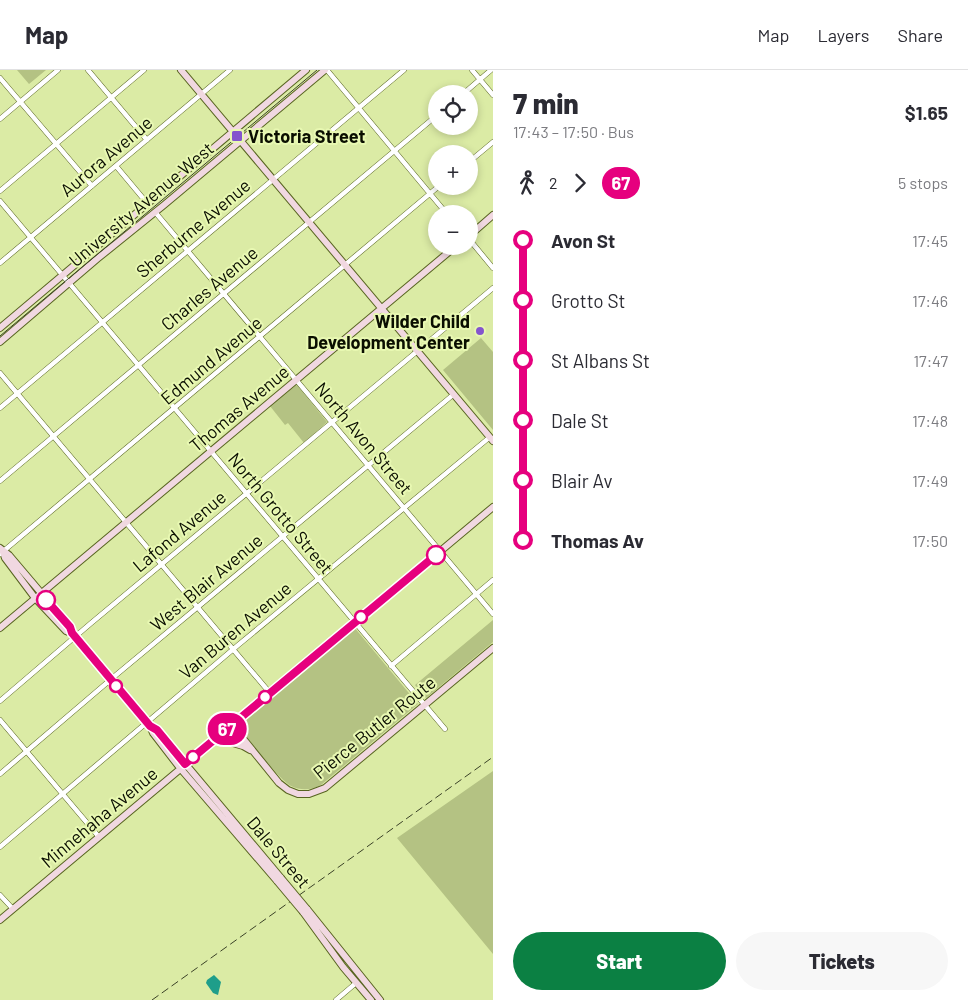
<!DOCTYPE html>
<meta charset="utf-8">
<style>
:root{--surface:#fff;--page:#f7f7f7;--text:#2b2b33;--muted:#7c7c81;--line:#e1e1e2;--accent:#0b8043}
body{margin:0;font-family:Barlow,sans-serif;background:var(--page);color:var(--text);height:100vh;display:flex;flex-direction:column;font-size:19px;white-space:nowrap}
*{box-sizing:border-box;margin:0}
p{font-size:16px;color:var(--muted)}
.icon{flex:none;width:28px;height:28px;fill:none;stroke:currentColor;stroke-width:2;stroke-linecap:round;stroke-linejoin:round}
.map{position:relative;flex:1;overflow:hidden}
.sheet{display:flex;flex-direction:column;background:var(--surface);width:475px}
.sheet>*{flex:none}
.badge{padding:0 10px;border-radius:16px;font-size:18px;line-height:32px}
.controls{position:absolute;left:428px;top:15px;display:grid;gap:10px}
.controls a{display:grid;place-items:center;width:50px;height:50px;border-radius:50%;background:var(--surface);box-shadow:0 2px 8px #0003;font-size:25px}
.map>.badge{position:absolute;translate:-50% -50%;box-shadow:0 0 0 2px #fff}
.legs{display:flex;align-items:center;gap:8px;height:55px;padding:0 20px;font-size:16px}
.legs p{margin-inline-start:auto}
.head{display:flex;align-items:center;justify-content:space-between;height:85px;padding:0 20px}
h1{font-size:28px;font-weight:800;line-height:38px}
.primary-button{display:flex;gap:10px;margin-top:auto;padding:10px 20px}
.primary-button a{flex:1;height:58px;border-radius:30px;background:var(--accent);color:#fff;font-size:20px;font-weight:800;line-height:58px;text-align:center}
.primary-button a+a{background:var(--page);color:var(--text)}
ul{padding:0 20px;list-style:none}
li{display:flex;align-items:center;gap:18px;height:60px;font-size:19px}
li i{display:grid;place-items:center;width:8px;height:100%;margin:0 6px;background:currentColor}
li i::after{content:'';width:12px;height:12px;margin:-6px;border:4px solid;border-radius:50%;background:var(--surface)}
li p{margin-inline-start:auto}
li:first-child i{background:linear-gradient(#0000 50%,currentColor 0)}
li:last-child i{background:linear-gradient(currentColor 50%,#0000 0)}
header{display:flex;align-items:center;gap:30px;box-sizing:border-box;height:70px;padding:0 25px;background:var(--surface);border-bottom:1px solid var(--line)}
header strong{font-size:24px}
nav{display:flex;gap:28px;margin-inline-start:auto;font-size:18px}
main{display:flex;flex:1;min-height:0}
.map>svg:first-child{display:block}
.green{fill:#b4c283}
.water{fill:#1e9e8a}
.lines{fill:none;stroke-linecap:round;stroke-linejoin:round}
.street-casing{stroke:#586421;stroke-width:5.5}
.secondary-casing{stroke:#586421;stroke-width:8}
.street{stroke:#fff;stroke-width:4.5}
.secondary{stroke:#f1d8e1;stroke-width:6}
.tram{stroke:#3b4227;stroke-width:1}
.rail{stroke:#3b4227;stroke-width:1;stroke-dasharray:8 4;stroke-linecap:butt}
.secondary-bridge-casing{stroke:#586421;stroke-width:8;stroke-linecap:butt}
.secondary-bridge{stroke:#f1d8e1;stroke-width:6}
.line-1-casing{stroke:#fff;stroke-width:11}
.line-1{stroke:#e6007e;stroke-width:8}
.poi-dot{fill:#8455cd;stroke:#e8f8b2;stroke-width:2}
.stop-1-dot{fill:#fff;stroke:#e6007e;stroke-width:2.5}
.labels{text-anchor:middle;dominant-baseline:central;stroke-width:4;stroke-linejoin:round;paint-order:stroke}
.poi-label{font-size:18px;font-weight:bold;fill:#0a0e00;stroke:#e8f8b2;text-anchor:start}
.street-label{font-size:18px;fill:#0a0e00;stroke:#e8f8b2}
</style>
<header>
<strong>Map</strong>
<nav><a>Map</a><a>Layers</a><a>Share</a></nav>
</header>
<main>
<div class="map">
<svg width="493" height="930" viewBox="0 0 493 930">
<rect width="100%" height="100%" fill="#dbeba5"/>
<!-- green -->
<path class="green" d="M17,0H46L29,14Z
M481,268L493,282V360L443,300Z
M297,315L327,352L304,373L288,353L285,355L270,336L295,316Z
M493,550V572L426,628L415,615Z
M354,557L418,634L321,715C312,720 301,721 291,716C277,708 249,669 237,655Z
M493,701V884L397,768Z"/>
<!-- water -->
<path class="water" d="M214,905L221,912L218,925L213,923L206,913L207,910Z"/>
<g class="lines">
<defs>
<path id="street" d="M88,0L147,70
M327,0L447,144
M472,0L493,25
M0,8L92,116
M463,24L491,0
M0,49L58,0
M469,92L493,72
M116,96L147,133
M0,121L144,0
M0,131L445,659
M155,142L493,544
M469,169L493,198
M0,193L230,0
M0,303L270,623
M0,338L404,0
M0,411L436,46
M0,484L439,116
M391,596L493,510
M0,631L90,554L493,218
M0,650L99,767
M0,704L116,605L454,324
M0,777L237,576L490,367
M0,825L13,839
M336,930L356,913"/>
<path id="secondary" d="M181,0L493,371
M469,166L493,145
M0,258L306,0
M0,272L97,189L164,135L325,0
M0,478L9,485L70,557L71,563L150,656L153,663L180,698L277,811
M3,482L5,488L35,528L66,561L71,563
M0,558L456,176
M232,655L279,713L288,720L298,724H309L325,718L493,578
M150,656L157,660L281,808
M216,668L243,676L250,680
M307,839L380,930
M303,842L343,897L371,930
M0,850L493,437"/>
</defs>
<!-- street casing -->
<use href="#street" class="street-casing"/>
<!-- secondary casing -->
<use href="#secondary" class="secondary-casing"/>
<!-- street -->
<use href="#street" class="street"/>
<!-- secondary -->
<use href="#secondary" class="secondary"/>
<!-- tram -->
<path class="tram" d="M0,266L317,0"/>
<!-- rail -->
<path class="rail" d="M152,930L493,687"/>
<defs>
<path id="secondary-bridge" d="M281,808L307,839
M277,811L303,842"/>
</defs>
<!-- secondary-bridge casing -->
<use href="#secondary-bridge" class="secondary-bridge-casing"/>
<!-- secondary-bridge -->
<use href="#secondary-bridge" class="secondary-bridge"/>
</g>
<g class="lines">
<defs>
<path id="line-1" d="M46,530L70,557L72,563L150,656L157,660L185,694L436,485"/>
</defs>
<!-- line-1 casing -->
<use href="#line-1" class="line-1-casing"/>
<!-- line-1 -->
<use href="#line-1" class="line-1"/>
</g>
<!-- markers -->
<g class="poi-dot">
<rect x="231" y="60" width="12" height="12" rx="2.5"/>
<circle cx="480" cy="261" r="5"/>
</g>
<g class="stop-1-dot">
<circle cx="436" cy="485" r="9"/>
<circle cx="46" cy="530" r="9"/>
<circle cx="361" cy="547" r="6"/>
<circle cx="116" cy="616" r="6"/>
<circle cx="265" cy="627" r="6"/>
<circle cx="193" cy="687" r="6"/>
</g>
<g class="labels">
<!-- poi labels -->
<g class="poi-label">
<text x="248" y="66">Victoria Street</text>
<text x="470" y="251" text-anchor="end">Wilder Child<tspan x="470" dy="21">Development Center</tspan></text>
</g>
<!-- street labels -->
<g class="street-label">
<text transform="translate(106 86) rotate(-40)">Aurora Avenue</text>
<text transform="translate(141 134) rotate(-40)">University Avenue West</text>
<text transform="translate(193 158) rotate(-40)">Sherburne Avenue</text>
<text transform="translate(209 218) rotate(-40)">Charles Avenue</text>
<text transform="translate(211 290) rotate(-40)">Edmund Avenue</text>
<text transform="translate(239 338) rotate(-40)">Thomas Avenue</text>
<text transform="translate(364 368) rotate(50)">North Avon Street</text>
<text transform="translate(281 443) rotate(50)">North Grotto Street</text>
<text transform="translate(179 461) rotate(-40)">Lafond Avenue</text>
<text transform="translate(206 512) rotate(-40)">West Blair Avenue</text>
<text transform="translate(235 560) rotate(-40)">Van Buren Avenue</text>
<text transform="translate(374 657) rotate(-39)">Pierce Butler Route</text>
<text transform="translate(99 747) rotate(-40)">Minnehaha Avenue</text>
<text transform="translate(279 782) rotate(50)">Dale Street</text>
</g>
</g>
</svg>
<div class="controls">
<a><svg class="icon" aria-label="locate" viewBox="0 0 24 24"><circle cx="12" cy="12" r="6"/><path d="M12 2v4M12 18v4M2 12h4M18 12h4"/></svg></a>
<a>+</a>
<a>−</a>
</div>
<b class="badge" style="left:227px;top:659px;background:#e6007e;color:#fff">67</b>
</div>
<section class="sheet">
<div class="head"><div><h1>7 min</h1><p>17:43 – 17:50 · Bus</p></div><b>$1.65</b></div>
<div class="legs"><svg class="icon" aria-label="walk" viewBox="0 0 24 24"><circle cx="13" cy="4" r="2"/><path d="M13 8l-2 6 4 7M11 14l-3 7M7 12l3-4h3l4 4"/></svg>2<svg class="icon" aria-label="forward" viewBox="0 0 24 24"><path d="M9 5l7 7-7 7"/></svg><b class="badge" style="background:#e6007e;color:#fff">67</b><p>5 stops</p></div>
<ul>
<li><i style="color:#e6007e"></i><b>Avon St</b><p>17:45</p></li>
<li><i style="color:#e6007e"></i><span>Grotto St</span><p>17:46</p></li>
<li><i style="color:#e6007e"></i><span>St Albans St</span><p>17:47</p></li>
<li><i style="color:#e6007e"></i><span>Dale St</span><p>17:48</p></li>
<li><i style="color:#e6007e"></i><span>Blair Av</span><p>17:49</p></li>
<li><i style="color:#e6007e"></i><b>Thomas Av</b><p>17:50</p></li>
</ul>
<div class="primary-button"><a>Start</a><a>Tickets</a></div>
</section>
</main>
